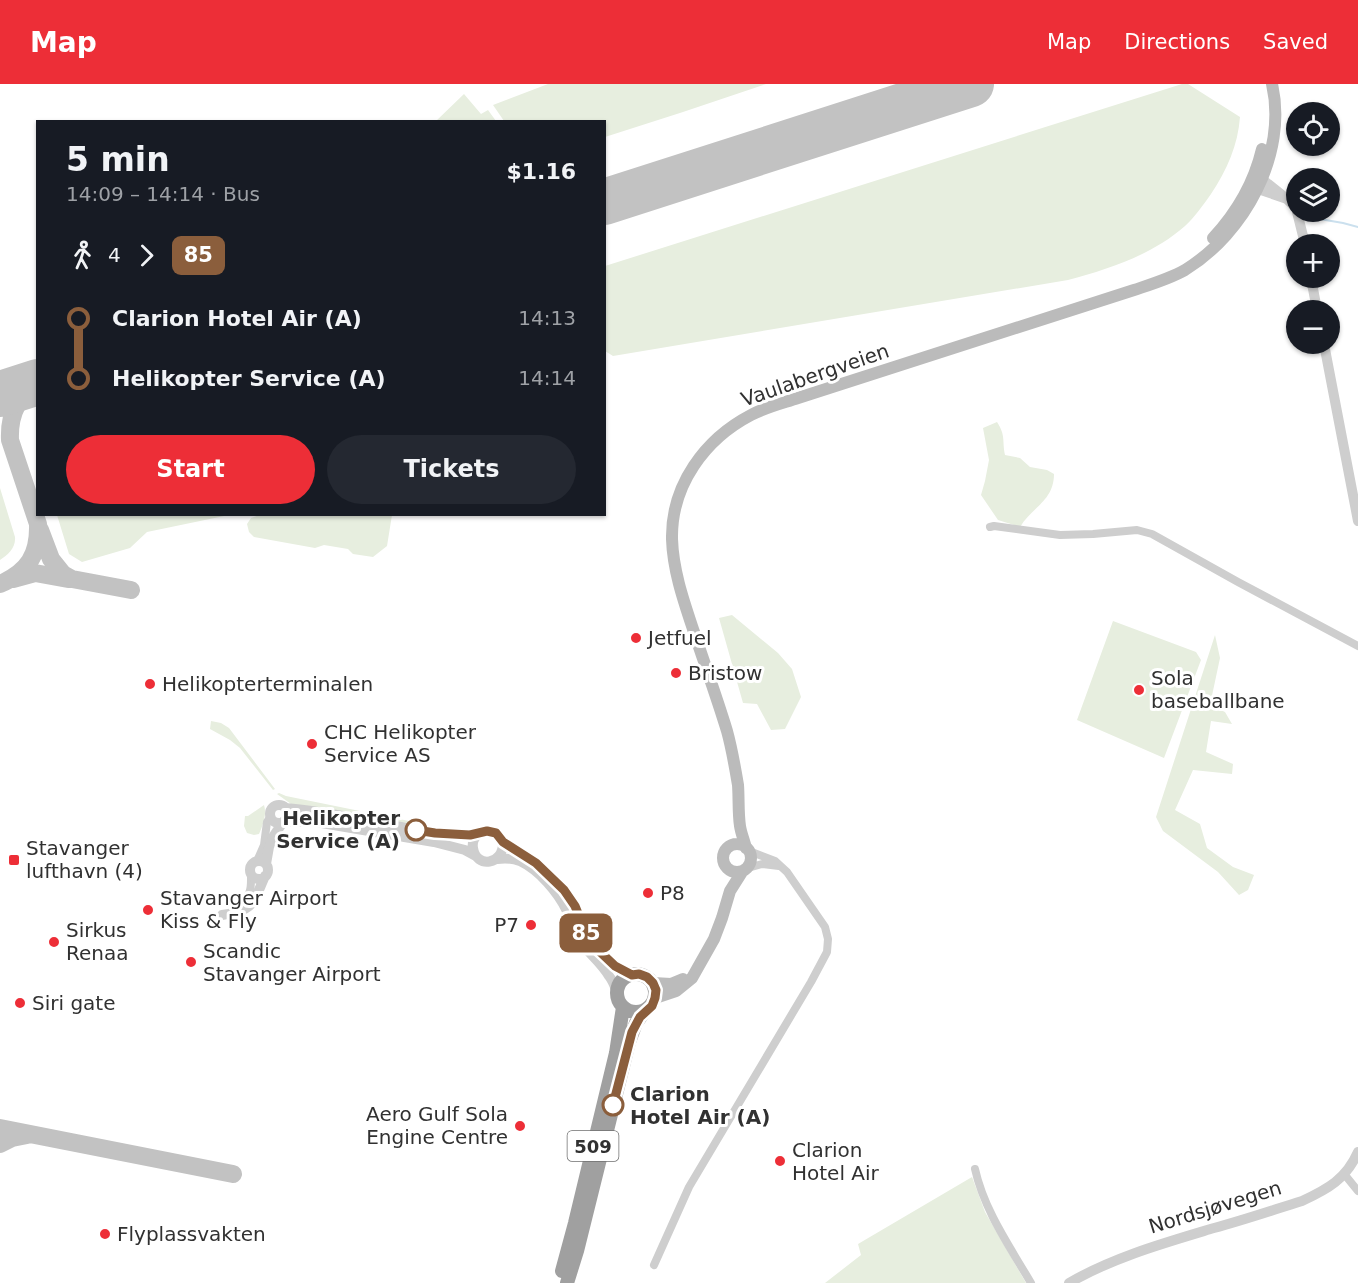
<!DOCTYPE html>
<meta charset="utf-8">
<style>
:root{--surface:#171b24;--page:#242831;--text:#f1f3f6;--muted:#9ea1a6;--accent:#ed2e37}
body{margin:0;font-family:"DejaVu Sans",sans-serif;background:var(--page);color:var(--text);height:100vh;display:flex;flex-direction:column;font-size:22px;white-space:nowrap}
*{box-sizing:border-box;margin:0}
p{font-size:20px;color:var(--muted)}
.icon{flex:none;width:33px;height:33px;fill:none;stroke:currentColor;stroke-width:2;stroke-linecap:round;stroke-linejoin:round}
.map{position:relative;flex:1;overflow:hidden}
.details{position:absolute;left:36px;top:36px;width:570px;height:396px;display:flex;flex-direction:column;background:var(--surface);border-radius:0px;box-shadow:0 2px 4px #0004}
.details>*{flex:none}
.badge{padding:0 12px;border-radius:9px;font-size:21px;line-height:39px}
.buttons{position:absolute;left:1286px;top:18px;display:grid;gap:12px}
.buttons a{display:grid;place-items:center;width:54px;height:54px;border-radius:50%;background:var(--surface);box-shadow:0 2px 4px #0004;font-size:30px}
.map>.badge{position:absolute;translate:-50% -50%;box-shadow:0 0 0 3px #fff}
.legs{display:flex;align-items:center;gap:9px;height:66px;padding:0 30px;font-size:20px}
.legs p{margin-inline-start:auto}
.head{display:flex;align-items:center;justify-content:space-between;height:102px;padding:0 30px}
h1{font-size:33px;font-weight:600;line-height:45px}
.primary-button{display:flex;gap:12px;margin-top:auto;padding:12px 30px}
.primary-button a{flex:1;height:69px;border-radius:36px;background:var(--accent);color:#fff;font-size:24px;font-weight:600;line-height:69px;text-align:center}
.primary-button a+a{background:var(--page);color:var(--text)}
ul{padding:0 30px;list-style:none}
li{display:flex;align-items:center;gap:21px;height:60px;font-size:22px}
li i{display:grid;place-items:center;width:9px;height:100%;margin:0 8px;background:currentColor}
li i::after{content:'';width:15px;height:15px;margin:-8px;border:4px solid;border-radius:50%;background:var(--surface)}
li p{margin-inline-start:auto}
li:first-child i{background:linear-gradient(#0000 50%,currentColor 0)}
li:last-child i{background:linear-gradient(currentColor 50%,#0000 0)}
header{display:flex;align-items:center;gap:36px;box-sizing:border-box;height:84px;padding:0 30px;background:var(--accent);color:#fff}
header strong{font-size:28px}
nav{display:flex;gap:33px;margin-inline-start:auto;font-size:21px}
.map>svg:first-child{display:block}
.green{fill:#e7eedf}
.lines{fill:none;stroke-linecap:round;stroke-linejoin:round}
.stream{stroke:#cbe0ee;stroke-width:2}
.taxiway{stroke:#c2c2c2;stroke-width:18}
.runway{stroke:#c2c2c2;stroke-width:46}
.minor{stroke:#cecece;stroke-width:8}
.tertiary{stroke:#cecece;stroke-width:10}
.secondary{stroke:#bbb;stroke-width:12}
.trunk{stroke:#a0a0a0;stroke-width:14}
.line-1-casing{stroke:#fff;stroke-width:14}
.line-1{stroke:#8b5e3c;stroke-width:9}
.poi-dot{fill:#ed2e37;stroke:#fff;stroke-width:2}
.stop-1-dot{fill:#fff;stroke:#8b5e3c;stroke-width:3}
.labels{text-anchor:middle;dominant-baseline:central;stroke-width:6;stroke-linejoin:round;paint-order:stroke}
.shield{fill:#fff;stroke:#6f6f6f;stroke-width:1.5}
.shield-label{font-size:18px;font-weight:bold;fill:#313131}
.street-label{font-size:20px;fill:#313131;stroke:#fff}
.poi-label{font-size:20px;fill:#313131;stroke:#fff;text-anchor:start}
.stop-label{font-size:20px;font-weight:bold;fill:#313131;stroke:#fff;text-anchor:end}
</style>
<header>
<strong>Map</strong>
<nav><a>Map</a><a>Directions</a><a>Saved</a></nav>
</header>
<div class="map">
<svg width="1358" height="1199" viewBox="0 0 1358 1199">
<rect width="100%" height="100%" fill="#fff"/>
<!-- green -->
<path class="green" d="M548,0H766L683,28L605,53L604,38L504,37L493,21Z
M1182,0H1188L1240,33C1238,61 1227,86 1211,110C1203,121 1195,133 1185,142C1152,171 1109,185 1068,196L613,272L605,267V182Z
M464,10L481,30L488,26L496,37H436Z
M997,338C1006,352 1002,356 1005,371L1020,374L1030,383L1047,386L1054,390C1054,417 1032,423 1020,443L998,436L981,411L985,397L989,376L983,344Z
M0,404L15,453C16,464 8,471 0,476Z
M262,430H392V431L387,462L373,473L353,470L348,465L324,461L315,464L254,453L249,448L247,440L251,434Z
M57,431V430L229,431L147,448L130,464L82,478L69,470Z
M732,531L778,569L792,585L801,613L785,645L771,646L757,620L743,619L719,534Z
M1113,537L1196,568L1201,576L1164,674L1077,636Z
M1215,551L1220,574L1210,621L1225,628L1232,640L1211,637L1206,668L1233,680L1232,690L1193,686L1175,726L1200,740L1207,764L1233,783L1254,791L1248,806L1239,811L1218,788L1163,747L1156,733Z
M211,637L221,639L229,644L275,705L273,706L240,664L230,656L210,645Z
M279,709L286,712L409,737L407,741L291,720L277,710Z
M264,721C267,730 263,741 259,750L254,751L247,749L244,742L245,732H248Z
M972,1093L985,1128L1026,1199H825L861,1171L858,1160Z"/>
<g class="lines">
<!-- stream -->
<path class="stream" d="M1308,133L1343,139L1358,143"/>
<!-- taxiway -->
<path class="taxiway" d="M40,446L51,475L63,490L72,495L131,506
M13,495L35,489L68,495
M0,500C28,488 39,471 38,440L10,356C9,332 16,312 38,300
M0,1044L233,1090
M0,1060L12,1054L27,1051"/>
<!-- runway -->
<path class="runway" d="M604,118L971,0
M0,310L38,298"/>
<!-- minor -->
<path class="minor" d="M990,443L994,442L1060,451L1093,450L1137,446L1152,450L1238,498L1358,562
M257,777L264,761L267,738L271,732
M748,784L762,780L779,782
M239,819C252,810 251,805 251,791
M975,1085C984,1126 1010,1163 1031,1199
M1345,1091L1358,1107
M654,1181L689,1103L811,898L827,868L828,855L825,843L787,788L775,777L749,767"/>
<!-- tertiary -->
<path class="tertiary" d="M1287,115L1258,105L1252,97L1262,95C1274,105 1286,113 1296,124
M1297,128L1305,160
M1311,194L1317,226
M1324,260L1358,437
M270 730a9 9 0 1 1 18 0a9 9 0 1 1-18 0Z
M285,724C324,727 363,736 401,743C426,748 454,755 479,749
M284,737L292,738L310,737L434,758L465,766L476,772
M503,758C504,781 476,785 473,764C471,752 483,744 494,748C499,750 499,754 503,758C505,761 511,764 514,766C525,773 535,778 545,787C556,797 567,808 574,822C580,832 582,845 589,855C600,871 615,882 631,891
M497,775C505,774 512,774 520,777C539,786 558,808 567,827C571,836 573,848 579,856C588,869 601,878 609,892C613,897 615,903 617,908
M250 786a9 9 0 1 1 18 0a9 9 0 1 1-18 0Z
M266,780L269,763L273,753L283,738
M222,831C254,827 253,819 265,792
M1069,1199C1114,1173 1164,1159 1214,1144C1244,1136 1273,1126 1302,1117C1328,1105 1346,1095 1358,1068"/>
<!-- secondary -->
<path class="secondary" d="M1213,154C1237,128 1254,99 1262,65
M723 774a14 14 0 1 1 28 0a14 14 0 1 1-28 0Z
M746,764C744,756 741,749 740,742C738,729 739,714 738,701C735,683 732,665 727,647C717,614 705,581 694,548C684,518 673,487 672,455C671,401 705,355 751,331C766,323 783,319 798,314L1134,206C1152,200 1169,195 1185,186C1245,149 1288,70 1272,0
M653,899L671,900L683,895
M655,914L676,907L692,894L714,855L722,834L730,807L742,788"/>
<!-- trunk -->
<path class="trunk" d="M617 909a19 19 0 1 1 38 0a19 19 0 1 1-38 0Z
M562,1187L575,1139L616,969L623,923
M567,1199L577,1167L629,958L636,939L645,927"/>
</g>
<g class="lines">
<defs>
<path id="line-1" d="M416,746L435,749L470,751L487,747L496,749L503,758L536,779L564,806L575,822L588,854L596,864L615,882L632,891L639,890L647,893L653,899L656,906L655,914L652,922L640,933L632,948L613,1021"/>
</defs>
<!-- line-1 casing -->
<use href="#line-1" class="line-1-casing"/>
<!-- line-1 -->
<use href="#line-1" class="line-1"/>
</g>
<!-- markers -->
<g class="poi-dot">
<circle cx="636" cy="554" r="6"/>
<circle cx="676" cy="589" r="6"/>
<circle cx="150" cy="600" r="6"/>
<circle cx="1139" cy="606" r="6"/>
<circle cx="312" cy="660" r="6"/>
<rect x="8" y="770" width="12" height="12" rx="3"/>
<circle cx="648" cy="809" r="6"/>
<circle cx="148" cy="826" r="6"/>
<circle cx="531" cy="841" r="6"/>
<circle cx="54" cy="858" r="6"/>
<circle cx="191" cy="878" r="6"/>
<circle cx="20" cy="919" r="6"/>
<circle cx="520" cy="1042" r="6"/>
<circle cx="780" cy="1077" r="6"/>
<circle cx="105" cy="1150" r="6"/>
</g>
<g class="stop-1-dot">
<circle cx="416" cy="746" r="10"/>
<circle cx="613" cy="1021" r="10"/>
</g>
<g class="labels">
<!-- shield labels -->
<rect class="shield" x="567.5" y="1047" width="51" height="30" rx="4.5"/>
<g class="shield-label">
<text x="593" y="1062">509</text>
</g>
<!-- street labels -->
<g class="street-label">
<text transform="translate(815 291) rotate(-19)">Vaulabergveien</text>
<text transform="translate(1215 1123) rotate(-17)">Nordsjøvegen</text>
</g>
<!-- poi labels -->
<g class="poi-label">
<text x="648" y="554">Jetfuel</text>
<text x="688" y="589">Bristow</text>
<text x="1151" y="594">Sola<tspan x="1151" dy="23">baseballbane</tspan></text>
<text x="162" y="600">Helikopterterminalen</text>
<text x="324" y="648">CHC Helikopter<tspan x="324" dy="23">Service AS</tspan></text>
<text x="26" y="764">Stavanger<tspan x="26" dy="23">lufthavn (4)</tspan></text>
<text x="660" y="809">P8</text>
<text x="160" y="814">Stavanger Airport<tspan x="160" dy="23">Kiss &amp; Fly</tspan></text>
<text x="519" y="841" text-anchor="end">P7</text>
<text x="66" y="846">Sirkus<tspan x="66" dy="23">Renaa</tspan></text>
<text x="203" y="867">Scandic<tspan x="203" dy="23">Stavanger Airport</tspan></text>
<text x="32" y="919">Siri gate</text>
<text x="508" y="1030" text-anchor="end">Aero Gulf Sola<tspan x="508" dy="23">Engine Centre</tspan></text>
<text x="792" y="1066">Clarion<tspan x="792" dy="23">Hotel Air</tspan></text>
<text x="117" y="1150">Flyplassvakten</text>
</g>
<!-- stop labels -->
<g class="stop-label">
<text x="400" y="734">Helikopter<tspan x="400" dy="23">Service (A)</tspan></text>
<text x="630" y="1010" text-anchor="start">Clarion<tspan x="630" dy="23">Hotel Air (A)</tspan></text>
</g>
</g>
</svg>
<div class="buttons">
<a><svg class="icon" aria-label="locate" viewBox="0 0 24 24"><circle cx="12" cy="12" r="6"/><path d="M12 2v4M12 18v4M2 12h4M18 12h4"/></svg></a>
<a><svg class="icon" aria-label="layers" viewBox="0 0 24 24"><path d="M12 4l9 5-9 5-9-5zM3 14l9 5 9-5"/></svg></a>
<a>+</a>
<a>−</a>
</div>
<b class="badge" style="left:586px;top:849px;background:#8b5e3c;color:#fff">85</b>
<section class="details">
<div class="head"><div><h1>5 min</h1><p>14:09 – 14:14 · Bus</p></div><b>$1.16</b></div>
<div class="legs"><svg class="icon" aria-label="walk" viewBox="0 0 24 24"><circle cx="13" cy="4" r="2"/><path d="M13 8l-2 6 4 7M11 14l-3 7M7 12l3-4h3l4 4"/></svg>4<svg class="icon" aria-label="forward" viewBox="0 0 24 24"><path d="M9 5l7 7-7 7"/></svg><b class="badge" style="background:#8b5e3c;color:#fff">85</b></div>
<ul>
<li><i style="color:#8b5e3c"></i><b>Clarion Hotel Air (A)</b><p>14:13</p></li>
<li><i style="color:#8b5e3c"></i><b>Helikopter Service (A)</b><p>14:14</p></li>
</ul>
<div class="primary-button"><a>Start</a><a>Tickets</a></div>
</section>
</div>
